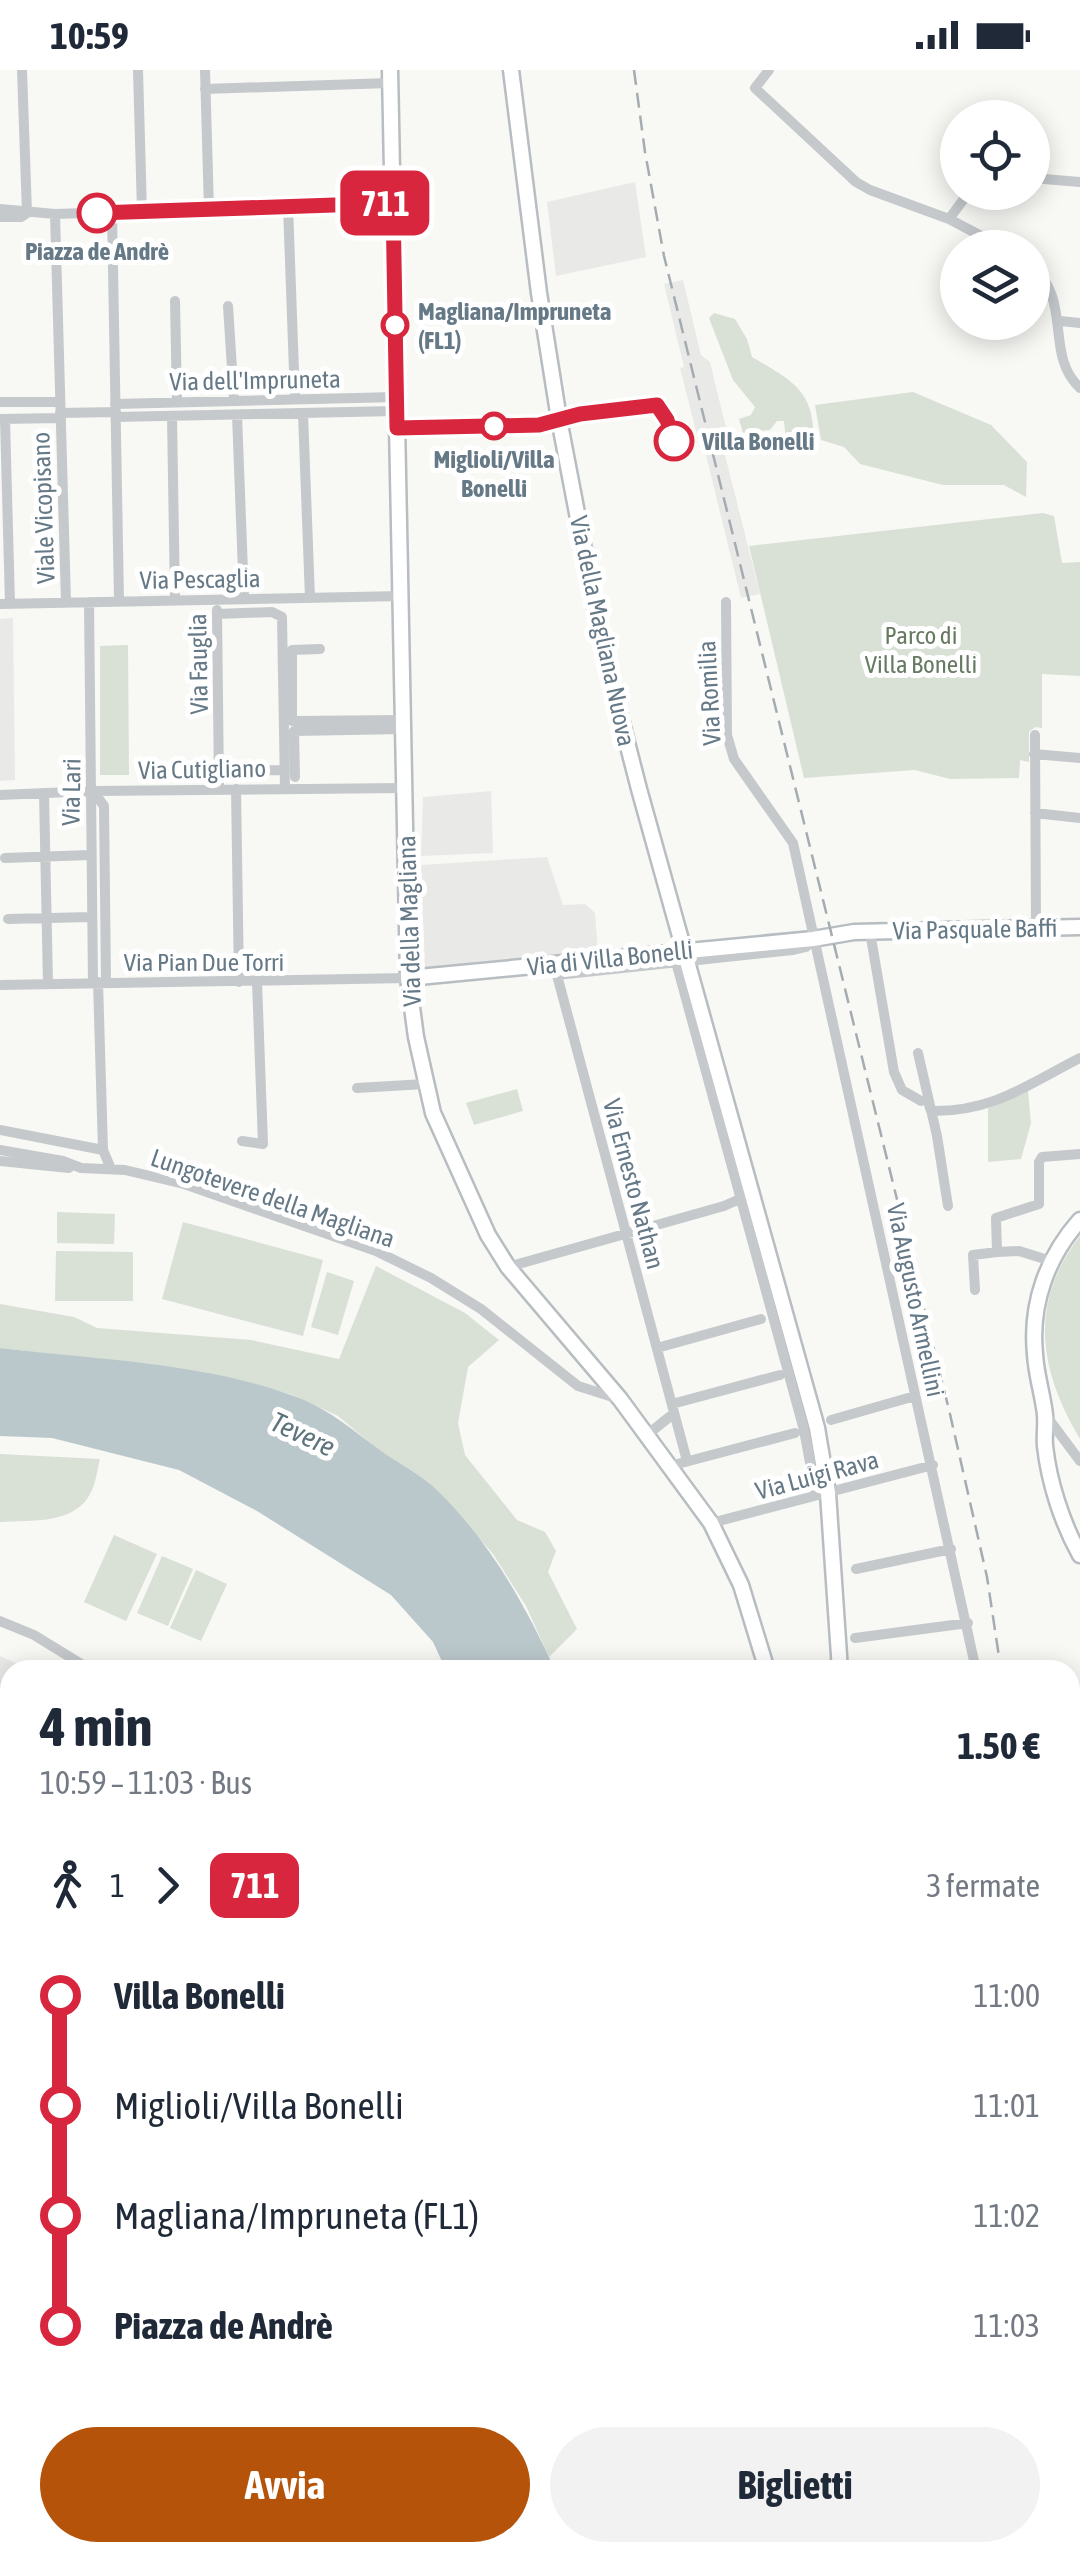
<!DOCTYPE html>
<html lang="it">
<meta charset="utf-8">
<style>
:root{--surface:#fff;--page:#f2f2f3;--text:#1f2937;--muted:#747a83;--accent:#b45309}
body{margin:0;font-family:"Asap Condensed",sans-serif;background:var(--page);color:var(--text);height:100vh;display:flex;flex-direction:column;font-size:38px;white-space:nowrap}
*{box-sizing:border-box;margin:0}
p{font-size:32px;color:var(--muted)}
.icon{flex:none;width:55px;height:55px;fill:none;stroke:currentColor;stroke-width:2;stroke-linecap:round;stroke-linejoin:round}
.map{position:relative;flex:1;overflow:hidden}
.drawer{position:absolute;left:0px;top:1590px;width:1080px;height:902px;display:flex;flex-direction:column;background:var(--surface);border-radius:30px 30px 0 0;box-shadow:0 5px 25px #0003}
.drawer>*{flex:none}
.badge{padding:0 20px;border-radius:15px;font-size:35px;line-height:65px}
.controls{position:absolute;left:940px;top:30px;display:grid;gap:20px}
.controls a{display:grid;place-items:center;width:110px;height:110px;border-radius:50%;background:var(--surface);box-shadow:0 5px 25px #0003;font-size:50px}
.map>.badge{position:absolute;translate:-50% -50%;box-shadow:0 0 0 5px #fff}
.legs{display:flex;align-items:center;gap:15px;height:110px;padding:0 40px;font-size:32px}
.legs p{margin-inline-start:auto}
.headline{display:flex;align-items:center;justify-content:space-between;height:170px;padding:0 40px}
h1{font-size:55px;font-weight:700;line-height:75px}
.action{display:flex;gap:20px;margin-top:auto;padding:20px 40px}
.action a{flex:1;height:115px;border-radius:60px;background:var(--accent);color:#fff;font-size:40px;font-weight:700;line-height:115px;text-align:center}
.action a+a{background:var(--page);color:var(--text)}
ul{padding:0 40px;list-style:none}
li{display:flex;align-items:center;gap:35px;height:110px;font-size:38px}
li i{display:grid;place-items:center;width:15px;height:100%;margin:0 12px;background:currentColor}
li i::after{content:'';width:25px;height:25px;margin:-12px;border:8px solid;border-radius:50%;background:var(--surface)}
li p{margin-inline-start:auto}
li:first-child i{background:linear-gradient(#0000 50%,currentColor 0)}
li:last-child i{background:linear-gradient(currentColor 50%,#0000 0)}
.status{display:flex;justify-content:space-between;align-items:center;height:70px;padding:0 50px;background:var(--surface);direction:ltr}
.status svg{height:28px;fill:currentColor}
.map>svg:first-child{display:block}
.built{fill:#e9e9e8}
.green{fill:#d9e0d6}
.water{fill:#bbc8cb}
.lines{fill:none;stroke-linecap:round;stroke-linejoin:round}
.secondary-casing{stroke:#b7bdc1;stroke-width:19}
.street{stroke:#c5c9cc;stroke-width:10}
.secondary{stroke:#fff;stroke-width:14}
.rail{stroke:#a5acb1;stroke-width:2.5;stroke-dasharray:15 8;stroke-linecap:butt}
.line-1-casing{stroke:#fff;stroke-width:22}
.line-1{stroke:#d7263d;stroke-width:15}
.stop-1-dot{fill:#fff;stroke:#d7263d;stroke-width:5}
.labels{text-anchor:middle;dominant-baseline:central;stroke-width:10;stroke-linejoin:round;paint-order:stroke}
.stop-label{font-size:25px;font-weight:bold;fill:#667987;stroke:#fff}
.street-label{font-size:25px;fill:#667987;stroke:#fff}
.park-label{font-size:25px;fill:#667961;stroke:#fff}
.water-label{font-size:28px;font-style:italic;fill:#5d747c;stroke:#fff}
</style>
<div class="status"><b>10:59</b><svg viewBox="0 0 49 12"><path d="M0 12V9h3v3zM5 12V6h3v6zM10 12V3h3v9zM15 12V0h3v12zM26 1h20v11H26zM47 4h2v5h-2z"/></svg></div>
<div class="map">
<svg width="1080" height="2491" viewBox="0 0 1080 2491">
<rect width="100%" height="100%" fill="#f8f8f5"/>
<!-- built -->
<path class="built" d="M635,112L646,187L556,206L547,132Z
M683,210L701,285L710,292L729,370L722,373L760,524L741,528L704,377H700L680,298L684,297L664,214Z
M13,548L15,710L0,711V549Z
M491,721L493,783L421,786L423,727Z
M547,787L563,835L585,834L595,843L598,882L425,899L421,795Z
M0,1586L30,1600H10V1818L0,1819Z
M10,2220V2416L0,2424V2225Z"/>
<!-- green -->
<path class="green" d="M714,243L735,249L747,269L752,287C791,310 816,321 813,372L786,371L784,351H777L770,360L758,361L753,368L744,367L739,349L751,345L755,337L733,310L709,248Z
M913,322L991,355L1027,392L1026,427L1004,415H943L860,394L844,377L821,370L815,335Z
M1043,443L1054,446L1062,493L1080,492V606L1042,604V658L1035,657L1029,662V692L1020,690L1019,708L950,709L915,700L804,708L749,476Z
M128,575L129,705H100V576Z
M517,1019L523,1041L474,1055L466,1033Z
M1028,1021L1031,1053L1021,1089L988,1092V1038Z
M57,1142L115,1144L114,1174L57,1173Z
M183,1152L323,1190L303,1266L162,1229Z
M1080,1166V1369C1039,1300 1028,1233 1080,1166Z
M56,1181L133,1182V1231H55Z
M376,1196L465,1243L499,1270L468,1297L458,1353L465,1385L517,1450L545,1462L556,1481L548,1502L577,1559L549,1587L526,1536L493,1484L437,1420L375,1377L338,1346L293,1325L204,1302L0,1278V1234L74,1247L97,1258L251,1270L339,1289Z
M327,1202L354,1211L338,1265L311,1257Z
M0,1384L100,1389C97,1400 96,1413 91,1422C76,1455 30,1450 0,1452Z
M114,1465L157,1484L126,1551L84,1532Z
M162,1486L193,1499L168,1556L137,1543Z
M196,1500L227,1514L201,1571L170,1558Z
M1080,1643V1822L1070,1824V1645Z
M10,1885V2060L0,2042V1891Z
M35,2482H296L303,2491H23Z"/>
<!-- water -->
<path class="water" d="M0,1278C97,1290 201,1292 294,1326C327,1338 349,1357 377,1378C397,1393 422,1405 439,1422C491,1474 525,1534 555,1600H446L433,1572L391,1525L257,1441L179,1400L52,1368L0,1366Z
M451,2483V2482L592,2483L586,2491H443Z"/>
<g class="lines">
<defs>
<path id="secondary" d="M390,0L408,908L416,967L433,1043L488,1165L508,1197L620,1329L711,1453L741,1515L767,1600
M511,0L539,223L559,349L603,579L639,719L817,1358L828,1423L840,1600
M408,908L813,869L854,862L1080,857
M1080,1150C1047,1187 1030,1234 1035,1284C1036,1305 1043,1325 1045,1345C1046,1355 1044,1365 1045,1376C1049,1412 1062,1453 1080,1485
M1070,1634L1080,1633
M691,2491L694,2482"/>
</defs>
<!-- secondary casing -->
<use href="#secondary" class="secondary-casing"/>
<!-- street -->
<path class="street" d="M22,0L27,143
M138,0L142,141
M205,0L209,140
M769,0L755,18L856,112L870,120L949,149L1004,178
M205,19L390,13
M1032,108L1080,112
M288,136L295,329
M0,139L55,144L393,133
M112,142L119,531
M55,144L66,532
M0,147H21L27,143
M949,149L969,122
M1032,197C1073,230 1044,285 1080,318
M175,231L177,332
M228,236L234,330
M1060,251L1080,253
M0,332H59
M115,334L396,327
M60,343L116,342
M303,344L310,528
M237,345L244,528
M116,347L396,341
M172,347L175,529
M1,349L60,348
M5,349L10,534
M397,358L539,355L559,349
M89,532L93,913
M726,532L727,665L734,689L793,773L976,1600
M0,534L402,526
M217,540L219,719
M217,544L272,542L282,547L285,719
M320,579L292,580V651L404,650
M1035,665L1036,858
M1034,684L1080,688
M219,701L285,700
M295,707L294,661L404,659
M236,719L239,912
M93,721L104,736L106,912
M44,723L48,914
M0,725L93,721L404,718
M1035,743L1080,748
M5,788L90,785
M8,849L91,847
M870,862L894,1002L902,1020L921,1031
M685,881L676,892L804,1360L816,1425
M554,894L687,1391
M557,905L793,880L806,877L813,869
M98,912L103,1080L111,1099
M0,915L408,908
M918,983L937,1066L948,1136
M357,1018L425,1014
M928,1032L931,1041C993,1042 1027,1015 1080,988
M0,1060L103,1080
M242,1071L263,1074L257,912
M0,1080L63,1091L81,1098L125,1100L184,1114L376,1181L431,1208L481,1239L578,1316L619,1329
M0,1091L69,1098
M997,1182L1019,1181L1051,1191
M508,1197L724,1136L742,1128
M975,1220L973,1185L997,1182L996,1148L1039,1134V1092L1042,1087L1080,1084
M657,1278L761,1249
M672,1334L780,1305
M1045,1344L1080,1391
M831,1350L915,1326
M647,1365L673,1344
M670,1396L795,1363
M711,1453L933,1395
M856,1499L951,1479
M0,1551L34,1565L91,1600
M855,1568L968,1553
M1070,1981L1080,1985
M0,2074L10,2102
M1070,2179L1080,2182
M0,2213L10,2208
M1070,2327L1080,2332
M1070,2393L1080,2363
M1070,2405L1080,2418
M8,2491L20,2482
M818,2491L822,2482"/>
<!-- secondary -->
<use href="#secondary" class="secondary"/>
<!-- rail -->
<path class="rail" d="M634,0L645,82L664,186L950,1344L987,1507L1001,1600
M748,2491L751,2482"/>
</g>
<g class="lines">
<defs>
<path id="line-1" d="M97,143L393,133L397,358L539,355L580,344L657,335L667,350L674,371"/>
</defs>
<!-- line-1 casing -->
<use href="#line-1" class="line-1-casing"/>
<!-- line-1 -->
<use href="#line-1" class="line-1"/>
</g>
<!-- markers -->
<g class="stop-1-dot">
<circle cx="97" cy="143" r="18"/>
<circle cx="395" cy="255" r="12"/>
<circle cx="494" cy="356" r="12"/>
<circle cx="674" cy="371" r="18"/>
</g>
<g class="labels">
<!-- stop labels -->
<g class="stop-label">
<text x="97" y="181">Piazza de Andrè</text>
<text x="418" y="241" text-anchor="start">Magliana/Impruneta<tspan x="418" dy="29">(FL1)</tspan></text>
<text x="702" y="371" text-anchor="start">Villa Bonelli</text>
<text x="494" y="389">Miglioli/Villa<tspan x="494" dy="29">Bonelli</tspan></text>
</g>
<!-- street labels -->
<g class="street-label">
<text transform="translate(255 310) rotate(-1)">Via dell'Impruneta</text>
<text transform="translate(43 438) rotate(-92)">Viale Vicopisano</text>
<text transform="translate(200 509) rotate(-1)">Via Pescaglia</text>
<text transform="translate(603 561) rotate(78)">Via della Magliana Nuova</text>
<text transform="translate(198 594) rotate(-91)">Via Fauglia</text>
<text transform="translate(709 623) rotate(-93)">Via Romilia</text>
<text transform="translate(202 699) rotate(-1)">Via Cutigliano</text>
<text transform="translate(71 722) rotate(-89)">Via Lari</text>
<text transform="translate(409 851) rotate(-92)">Via della Magliana</text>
<text transform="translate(975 859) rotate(-1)">Via Pasquale Baffi</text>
<text transform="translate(610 888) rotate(-6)">Via di Villa Bonelli</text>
<text x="204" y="892">Via Pian Due Torri</text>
<text transform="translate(634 1114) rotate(75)">Via Ernesto Nathan</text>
<text transform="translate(273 1128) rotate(19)">Lungotevere della Magliana</text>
<text transform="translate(916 1230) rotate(78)">Via Augusto Armellini</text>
<text transform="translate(817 1405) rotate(-15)">Via Luigi Rava</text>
</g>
<!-- park labels -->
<g class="park-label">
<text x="921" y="565">Parco di<tspan x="921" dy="29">Villa Bonelli</tspan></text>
</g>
<!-- water labels -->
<g class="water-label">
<text transform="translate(303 1364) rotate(25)">Tevere</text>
</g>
</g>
</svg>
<div class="controls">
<a><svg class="icon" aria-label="locate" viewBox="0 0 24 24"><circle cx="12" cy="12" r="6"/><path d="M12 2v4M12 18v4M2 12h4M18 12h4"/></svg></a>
<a><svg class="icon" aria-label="layers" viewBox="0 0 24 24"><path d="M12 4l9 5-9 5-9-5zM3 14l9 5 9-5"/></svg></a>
</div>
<b class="badge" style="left:385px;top:133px;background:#d7263d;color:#fff">711</b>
<section class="drawer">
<div class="headline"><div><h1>4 min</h1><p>10:59 – 11:03 · Bus</p></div><b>1.50 €</b></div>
<div class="legs"><svg class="icon" aria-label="walk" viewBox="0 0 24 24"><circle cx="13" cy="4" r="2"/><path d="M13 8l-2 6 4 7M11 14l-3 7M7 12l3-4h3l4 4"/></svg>1<svg class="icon" aria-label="forward" viewBox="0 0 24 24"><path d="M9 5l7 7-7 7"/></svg><b class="badge" style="background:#d7263d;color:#fff">711</b><p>3 fermate</p></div>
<ul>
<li><i style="color:#d7263d"></i><b>Villa Bonelli</b><p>11:00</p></li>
<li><i style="color:#d7263d"></i><span>Miglioli/Villa Bonelli</span><p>11:01</p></li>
<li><i style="color:#d7263d"></i><span>Magliana/Impruneta (FL1)</span><p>11:02</p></li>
<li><i style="color:#d7263d"></i><b>Piazza de Andrè</b><p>11:03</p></li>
</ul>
<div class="action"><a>Avvia</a><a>Biglietti</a></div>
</section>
</div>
